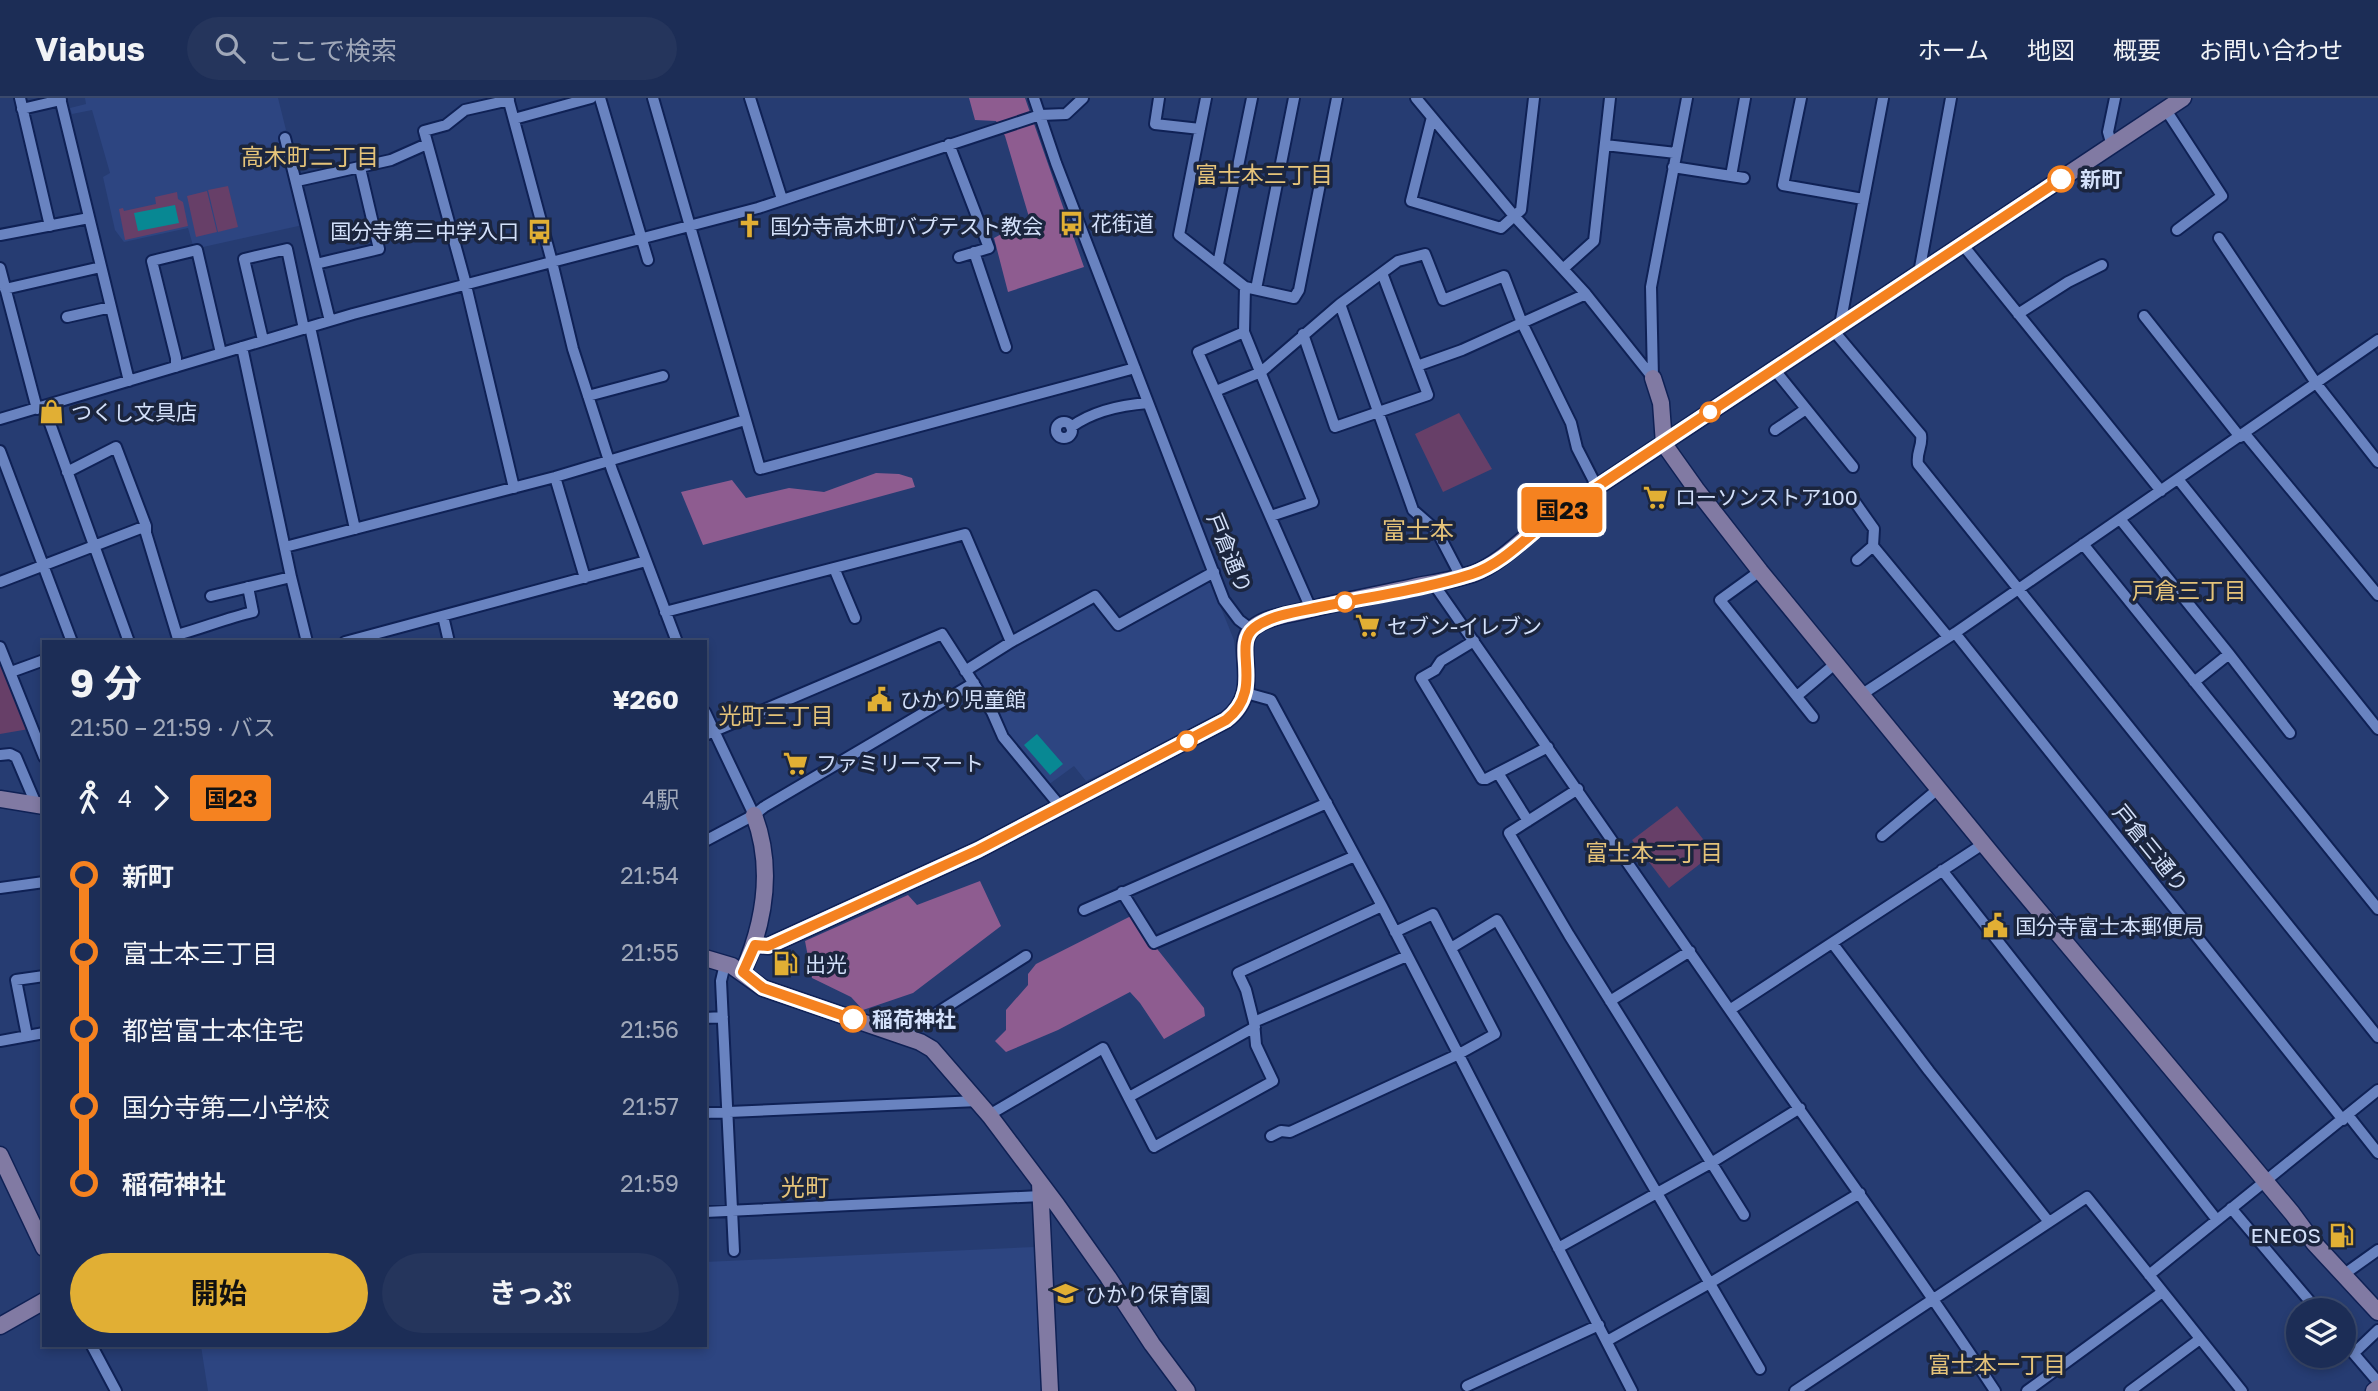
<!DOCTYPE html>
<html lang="ja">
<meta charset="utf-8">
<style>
:root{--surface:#1c2d56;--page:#25355c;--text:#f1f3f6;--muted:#a0a8b9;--line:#3a496c;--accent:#e1af34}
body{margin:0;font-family:"Golos Text","Noto Sans JP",sans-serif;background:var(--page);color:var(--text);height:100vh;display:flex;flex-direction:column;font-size:26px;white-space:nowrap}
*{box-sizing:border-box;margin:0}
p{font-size:23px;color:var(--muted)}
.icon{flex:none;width:38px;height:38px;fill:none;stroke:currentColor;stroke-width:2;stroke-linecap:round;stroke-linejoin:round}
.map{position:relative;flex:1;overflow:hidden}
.side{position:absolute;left:42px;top:542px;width:665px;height:707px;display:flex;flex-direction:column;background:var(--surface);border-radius:0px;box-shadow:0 4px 10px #0003,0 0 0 2px var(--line)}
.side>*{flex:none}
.badge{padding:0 14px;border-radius:5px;font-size:24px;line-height:46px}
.buttons{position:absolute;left:2286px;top:1200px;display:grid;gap:14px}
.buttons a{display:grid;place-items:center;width:70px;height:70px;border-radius:50%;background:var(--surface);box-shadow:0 4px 10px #0003,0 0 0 2px var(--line);font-size:35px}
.map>.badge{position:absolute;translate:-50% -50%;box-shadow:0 0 0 4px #fff}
.legs{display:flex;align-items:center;gap:10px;height:77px;padding:0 28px;font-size:23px}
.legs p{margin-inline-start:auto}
.overview{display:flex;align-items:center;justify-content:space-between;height:119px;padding:0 28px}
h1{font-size:38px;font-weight:700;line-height:52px}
.cta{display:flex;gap:14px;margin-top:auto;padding:14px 28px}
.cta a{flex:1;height:80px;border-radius:42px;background:var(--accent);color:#111;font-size:28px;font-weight:700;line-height:80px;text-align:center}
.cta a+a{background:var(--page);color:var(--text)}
ul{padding:0 28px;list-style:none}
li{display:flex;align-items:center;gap:24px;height:77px;font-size:26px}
li i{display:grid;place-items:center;width:10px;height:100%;margin:0 9px;background:currentColor}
li i::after{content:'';width:18px;height:18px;margin:-9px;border:5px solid;border-radius:50%;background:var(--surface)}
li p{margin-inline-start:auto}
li:first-child i{background:linear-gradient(#0000 50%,currentColor 0)}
li:last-child i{background:linear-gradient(currentColor 50%,#0000 0)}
header{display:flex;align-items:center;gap:42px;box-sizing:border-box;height:98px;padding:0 35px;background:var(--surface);border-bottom:2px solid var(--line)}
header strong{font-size:33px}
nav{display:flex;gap:38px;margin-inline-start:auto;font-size:24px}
.search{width:490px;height:63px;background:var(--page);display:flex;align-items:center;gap:18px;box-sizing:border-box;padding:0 24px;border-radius:38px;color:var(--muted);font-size:26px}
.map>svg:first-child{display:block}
.built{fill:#2d4581}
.green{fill:#673f68}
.forest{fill:#8e5c90}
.water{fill:#088893}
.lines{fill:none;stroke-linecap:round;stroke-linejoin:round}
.street-casing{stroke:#0f2155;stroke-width:14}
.secondary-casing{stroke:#0f2155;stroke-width:19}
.street{stroke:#6983c0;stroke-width:10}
.secondary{stroke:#817aa3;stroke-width:16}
.line-1-casing{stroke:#fff;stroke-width:16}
.line-1{stroke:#f58220;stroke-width:10}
.stop-1-dot{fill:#fff;stroke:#f58220;stroke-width:3.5}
.labels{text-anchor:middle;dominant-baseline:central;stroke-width:7;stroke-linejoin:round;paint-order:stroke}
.stop-label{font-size:21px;font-weight:bold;fill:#d3e0fa;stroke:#1b253e;text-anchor:start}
.poi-label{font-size:21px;fill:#d3e0fa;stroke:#1b253e;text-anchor:start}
.street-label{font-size:21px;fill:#d3e0fa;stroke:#1b253e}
.neighbourhood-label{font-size:23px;fill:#e5c379;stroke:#1b253e}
.quarter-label{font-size:24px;fill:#e5c379;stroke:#1b253e}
</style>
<header>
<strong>Viabus</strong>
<div class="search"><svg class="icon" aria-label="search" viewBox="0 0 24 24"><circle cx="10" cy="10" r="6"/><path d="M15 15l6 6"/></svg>ここで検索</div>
<nav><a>ホーム</a><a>地図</a><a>概要</a><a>お問い合わせ</a></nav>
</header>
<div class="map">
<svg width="2378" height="1293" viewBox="0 0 2378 1293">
<rect width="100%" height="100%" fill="#263c72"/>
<!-- built -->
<path class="built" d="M85,0H278L286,32L280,34L303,127L194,151L188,130L124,144L115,132L103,79L110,75L92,12L72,16L70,10L86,6Z
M1210,483L1234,542L1238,579L1236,593L1231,605L1213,622L1086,683L1074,668L1048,687L1008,635L974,572L1093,503L1116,533Z
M1035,1149L1042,1293H208L201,1248H705V1164Z"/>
<!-- green -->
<path class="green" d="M228,88L238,129L218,134L208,92Z
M207,93L217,134L196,139L187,98Z
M177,94L178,101L183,104L188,128L125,142L119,111L123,110L124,113L156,106L155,99Z
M1459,315L1492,371L1443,394L1415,336Z
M0,565L2,570L29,631L0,636Z
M1677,708L1714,755L1669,790L1632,742Z"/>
<!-- forest -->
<path class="forest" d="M969,0H1025L1084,169L1008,194L994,140L1022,125L1029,119L1005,38L996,23L975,22Z
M876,375L899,376L912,380L915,389L703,447L681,394L732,382L746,400L789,390L824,394Z
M980,783L1001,828L913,895L863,912L851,899L812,880L805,843L908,797L917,807Z
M1131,818L1204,910L1205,918L1164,941L1140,905L1130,894L1058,932L1006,954L995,943L1006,932V912L1028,887V876L1036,866Z"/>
<!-- water -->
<path class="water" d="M175,107L179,125L138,133L134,115Z
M1037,636L1063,666L1050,677L1024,647Z"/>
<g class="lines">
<defs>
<path id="street" d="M20,0L50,128
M60,0L129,283
M508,0L552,164L573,251L612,372L677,544
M600,0L648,162
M653,0L760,371L1135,270
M750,0L782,101
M1034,0L1056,65L1224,502L1239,522L1251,531
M1159,0L1155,26L1200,31
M1206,0L1179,137L1245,189L1294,200L1299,192L1337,0
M1416,0L1515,119L1586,196L1653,280
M1801,0L1783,87L1863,101
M509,2L465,12L446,27L424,33L464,179L514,390
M22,11L61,2
M2166,12L2222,98L2177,132
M1432,19L1411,103L1501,130L1521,112L1534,0
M514,21L591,0
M285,40L330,223
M949,46L989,150L959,159
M1605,47L1676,55
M2112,48L2108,34L2115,0
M1673,69L1744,80
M1731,78L1745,0
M297,83L391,62L427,46
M0,137L89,120
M2219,140L2316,285L2378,364
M1962,146L2161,393
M974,154L1006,249
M316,166L379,151L360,70
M1218,166L1252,0
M0,170L37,311
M1564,170L1594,143L1610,0
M1919,175L1951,0
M1245,189L1244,234L1313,404L1271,418
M5,191L101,169
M1256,191L1294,0
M1340,206L1413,412L1437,433L1461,479
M2018,216L2068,184L2102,167
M2144,218L2240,339
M67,219L111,209
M1840,227L1883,0
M310,229L355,431
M1833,232L1921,337C1923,348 1916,354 1918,366L2378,939
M1244,234L1198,254L1311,511
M1303,236L1335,329L1428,297L1382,175
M263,242L244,161L287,151L304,231
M242,249L291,479L307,544
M1417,268L1462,252L1586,196
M176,269V260L152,163L197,152L221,255
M1774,271L1853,369
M1653,280L1651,189L1687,0
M1216,293L1261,274L1340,206L1398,163L1425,156L1443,202L1504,178L1522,225L1571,325L1577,350L1597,389
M588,298L663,278
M44,309L129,544
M0,321L353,216L758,110L1040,17L1066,16L1083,0
M1056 332a8 8 0 1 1 16 0a8 8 0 1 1-16 0Z
M1071,329C1093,313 1121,307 1148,305
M1775,332L1806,311
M2245,336L2378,497
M0,353L72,544
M67,374L116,349L146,428V435L179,544
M555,379L585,480
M2178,381L2378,631
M1855,404L1874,431L1873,448L1948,539
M2120,421L2229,556L2290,635
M2083,446L2378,811
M285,449L555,379L745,322
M1857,462L1873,448
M834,470L855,520
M1760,473L1720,502L1813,619
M0,484L146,428
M1433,485C1545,646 1656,807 1768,967C1844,1075 1922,1182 1995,1293
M211,498L291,479
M665,514L965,436L1011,544
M443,518L449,544
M1955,535L2343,1022
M177,537C203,530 227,520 253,514L248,489
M1474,543L1441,563L1435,572L1421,580L1482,681H1486L1548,649
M345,544L646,463
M0,549L44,659
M965,573L1011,544L1095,498L1118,527L1214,474
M11,574L44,562
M2194,584L2229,556
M1246,595L1271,602L1382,808L1632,1293
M1861,597L1955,535L2378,242
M1797,598L1836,565
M705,614L754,717
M705,637L942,536L992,614L1003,639L1060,708
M0,657L10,656L16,659L36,706
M1498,675L1528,723
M1578,691L1509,735L1569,837L1744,1117
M1882,738L1938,691
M705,743L754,717L764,709L974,585
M1942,772L2217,1122
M0,790L44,784
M1122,794L1154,845L1355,758
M1084,812L1327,705
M1833,846L1929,973L2049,1124
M1451,850L1497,822L1760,1271
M725,866L721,883L734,1153
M1610,903L1690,853
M1731,911L1983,746
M705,920L723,919
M1254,924L1407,858
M27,938L16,882L44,878
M901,938L1026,858
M0,943L44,935
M1129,999L1255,929
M705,1015L978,1003
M989,1017L1103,950L1154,1049L1273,983L1256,947L1254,924L1246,892L1238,875L1382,808
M2348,1017L2378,1055
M1271,1038L1281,1033L1290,1034L1459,956L1495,936L1433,816L1395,834
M2231,1110L2318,1213
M705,1114L1041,1098
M1558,1150L1711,1065L1800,1010
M2149,1177L2378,992
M2343,1177L2378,1152
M1607,1243L1710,1185L1860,1095
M2343,1243L2378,1284
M92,1248L116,1293
M2354,1255L2378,1232
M1467,1288L1599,1227
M1795,1293L2087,1099L2242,1293
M2027,1293L2161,1195
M2130,1293L2200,1241"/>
<path id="secondary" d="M1653,280L1661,305L1664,346L1696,391L1760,473L2009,777L2292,1115L2314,1145L2378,1214
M0,701L44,708
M755,847L768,848L978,752L1226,622C1266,592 1231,549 1253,530C1266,519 1287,517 1303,513C1339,504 1376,497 1413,489C1433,485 1455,482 1475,475C1500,465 1519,444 1540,428C1558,414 1578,402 1597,389L2183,0
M705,860L732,868L763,890L920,944L932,951L990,1018L1057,1107L1108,1179L1152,1246L1187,1293
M743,874C765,823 774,770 754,717
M0,1057L44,1150
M1040,1085L1050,1293
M0,1228L44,1203
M2374,1293L2378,1290"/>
</defs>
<!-- street casing -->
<use href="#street" class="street-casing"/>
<!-- secondary casing -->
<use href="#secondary" class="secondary-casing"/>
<!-- street -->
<use href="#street" class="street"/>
<!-- secondary -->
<use href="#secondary" class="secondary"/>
</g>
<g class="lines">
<defs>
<path id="line-1" d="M853,921L763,890L743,874L755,847L768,848L978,752L1226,622C1266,591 1231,548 1254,530C1272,516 1303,513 1325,508C1373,498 1425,491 1472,476C1505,465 1531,434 1559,414L2061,81"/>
</defs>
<!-- line-1 casing -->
<use href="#line-1" class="line-1-casing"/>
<!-- line-1 -->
<use href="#line-1" class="line-1"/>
</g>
<!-- icons -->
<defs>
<symbol id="bus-bare" viewBox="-9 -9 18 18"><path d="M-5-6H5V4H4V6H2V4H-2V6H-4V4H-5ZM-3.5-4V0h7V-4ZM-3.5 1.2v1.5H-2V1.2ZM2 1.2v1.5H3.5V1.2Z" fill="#e1af34" stroke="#1b253e" stroke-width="2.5" paint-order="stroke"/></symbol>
<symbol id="church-bare" viewBox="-9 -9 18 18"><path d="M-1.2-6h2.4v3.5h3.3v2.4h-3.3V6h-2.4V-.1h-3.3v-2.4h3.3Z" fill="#e1af34" stroke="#1b253e" stroke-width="2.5" paint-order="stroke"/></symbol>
<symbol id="shop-bare" viewBox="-9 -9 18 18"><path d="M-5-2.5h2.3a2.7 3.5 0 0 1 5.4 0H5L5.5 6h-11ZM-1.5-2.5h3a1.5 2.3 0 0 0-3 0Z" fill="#e1af34" stroke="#1b253e" stroke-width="2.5" paint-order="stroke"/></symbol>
<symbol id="supermarket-bare" viewBox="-9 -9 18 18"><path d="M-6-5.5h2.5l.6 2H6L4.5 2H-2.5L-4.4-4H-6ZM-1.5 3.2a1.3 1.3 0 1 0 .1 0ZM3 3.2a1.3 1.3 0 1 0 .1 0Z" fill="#e1af34" stroke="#1b253e" stroke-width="2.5" paint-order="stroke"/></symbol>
<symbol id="civic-bare" viewBox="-9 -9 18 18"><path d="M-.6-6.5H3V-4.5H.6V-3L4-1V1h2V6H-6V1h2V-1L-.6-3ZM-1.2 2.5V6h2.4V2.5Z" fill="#e1af34" stroke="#1b253e" stroke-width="2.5" paint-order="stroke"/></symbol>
<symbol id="fuel-bare" viewBox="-9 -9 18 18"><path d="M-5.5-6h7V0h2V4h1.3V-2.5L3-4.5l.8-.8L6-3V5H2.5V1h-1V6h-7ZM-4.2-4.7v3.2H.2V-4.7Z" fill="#e1af34" stroke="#1b253e" stroke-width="2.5" paint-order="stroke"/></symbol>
<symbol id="school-bare" viewBox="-9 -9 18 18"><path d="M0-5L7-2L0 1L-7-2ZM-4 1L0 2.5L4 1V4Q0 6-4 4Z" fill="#e1af34" stroke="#1b253e" stroke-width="2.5" paint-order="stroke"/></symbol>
</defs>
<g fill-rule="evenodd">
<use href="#bus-bare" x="1054" y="108" width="35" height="35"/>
<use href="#church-bare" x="732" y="110" width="35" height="35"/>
<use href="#bus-bare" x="522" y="116" width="35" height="35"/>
<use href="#shop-bare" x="34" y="296" width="35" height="35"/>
<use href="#supermarket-bare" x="1638" y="382" width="35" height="35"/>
<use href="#supermarket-bare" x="1350" y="510" width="35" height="35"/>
<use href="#civic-bare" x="862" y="584" width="35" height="35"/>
<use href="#supermarket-bare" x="778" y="648" width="35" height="35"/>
<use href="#civic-bare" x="1978" y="810" width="35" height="35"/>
<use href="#fuel-bare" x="768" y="848" width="35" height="35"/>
<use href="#fuel-bare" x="2324" y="1120" width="35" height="35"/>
<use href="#school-bare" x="1048" y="1178" width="35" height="35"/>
</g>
<!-- markers -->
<g class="stop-1-dot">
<circle cx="2061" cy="81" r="12"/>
<circle cx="1710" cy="314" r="9"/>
<circle cx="1345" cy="504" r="9"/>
<circle cx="1187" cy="643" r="9"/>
<circle cx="853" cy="921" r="12"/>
</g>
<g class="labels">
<!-- stop labels -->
<g class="stop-label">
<text x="2080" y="81">新町</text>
<text x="872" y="921">稲荷神社</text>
</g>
<!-- poi labels -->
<g class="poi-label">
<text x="1091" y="125">花街道</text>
<text x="770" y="128">国分寺高木町バプテスト教会</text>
<text x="519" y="133" text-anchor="end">国分寺第三中学入口</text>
<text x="71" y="314">つくし文具店</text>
<text x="1675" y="399">ローソンストア100</text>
<text x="1387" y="528">セブン-イレブン</text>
<text x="900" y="601">ひかり児童館</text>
<text x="816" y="665">ファミリーマート</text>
<text x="2015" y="828">国分寺富士本郵便局</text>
<text x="805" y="866">出光</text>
<text x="2321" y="1137" text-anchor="end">ENEOS</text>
<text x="1085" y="1196">ひかり保育園</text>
</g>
<!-- street labels -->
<g class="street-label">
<text transform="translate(1230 455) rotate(68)">戸倉通り</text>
<text transform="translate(2151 750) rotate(51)">戸倉三通り</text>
</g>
<!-- neighbourhood labels -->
<g class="neighbourhood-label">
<text x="310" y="58">高木町二丁目</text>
<text x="1264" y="76">富士本三丁目</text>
<text x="2189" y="492">戸倉三丁目</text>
<text x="776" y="617">光町三丁目</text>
<text x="1654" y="754">富士本二丁目</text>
<text x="1997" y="1266">富士本一丁目</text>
</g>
<!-- quarter labels -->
<g class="quarter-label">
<text x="1418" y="431">富士本</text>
<text x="805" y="1088">光町</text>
</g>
</g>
</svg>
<div class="buttons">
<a><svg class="icon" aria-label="layers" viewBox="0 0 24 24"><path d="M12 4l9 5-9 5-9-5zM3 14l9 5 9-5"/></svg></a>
</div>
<b class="badge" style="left:1562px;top:412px;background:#f58220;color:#111">国23</b>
<section class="side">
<div class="overview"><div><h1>9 分</h1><p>21:50 – 21:59 · バス</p></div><b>¥260</b></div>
<div class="legs"><svg class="icon" aria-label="walk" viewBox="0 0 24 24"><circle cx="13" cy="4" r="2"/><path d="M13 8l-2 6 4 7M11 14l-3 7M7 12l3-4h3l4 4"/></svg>4<svg class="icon" aria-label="forward" viewBox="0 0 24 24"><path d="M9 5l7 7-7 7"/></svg><b class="badge" style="background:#f58220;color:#111">国23</b><p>4駅</p></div>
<ul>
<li><i style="color:#f58220"></i><b>新町</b><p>21:54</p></li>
<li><i style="color:#f58220"></i><span>富士本三丁目</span><p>21:55</p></li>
<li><i style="color:#f58220"></i><span>都営富士本住宅</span><p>21:56</p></li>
<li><i style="color:#f58220"></i><span>国分寺第二小学校</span><p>21:57</p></li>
<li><i style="color:#f58220"></i><b>稲荷神社</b><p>21:59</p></li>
</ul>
<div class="cta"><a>開始</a><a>きっぷ</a></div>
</section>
</div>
